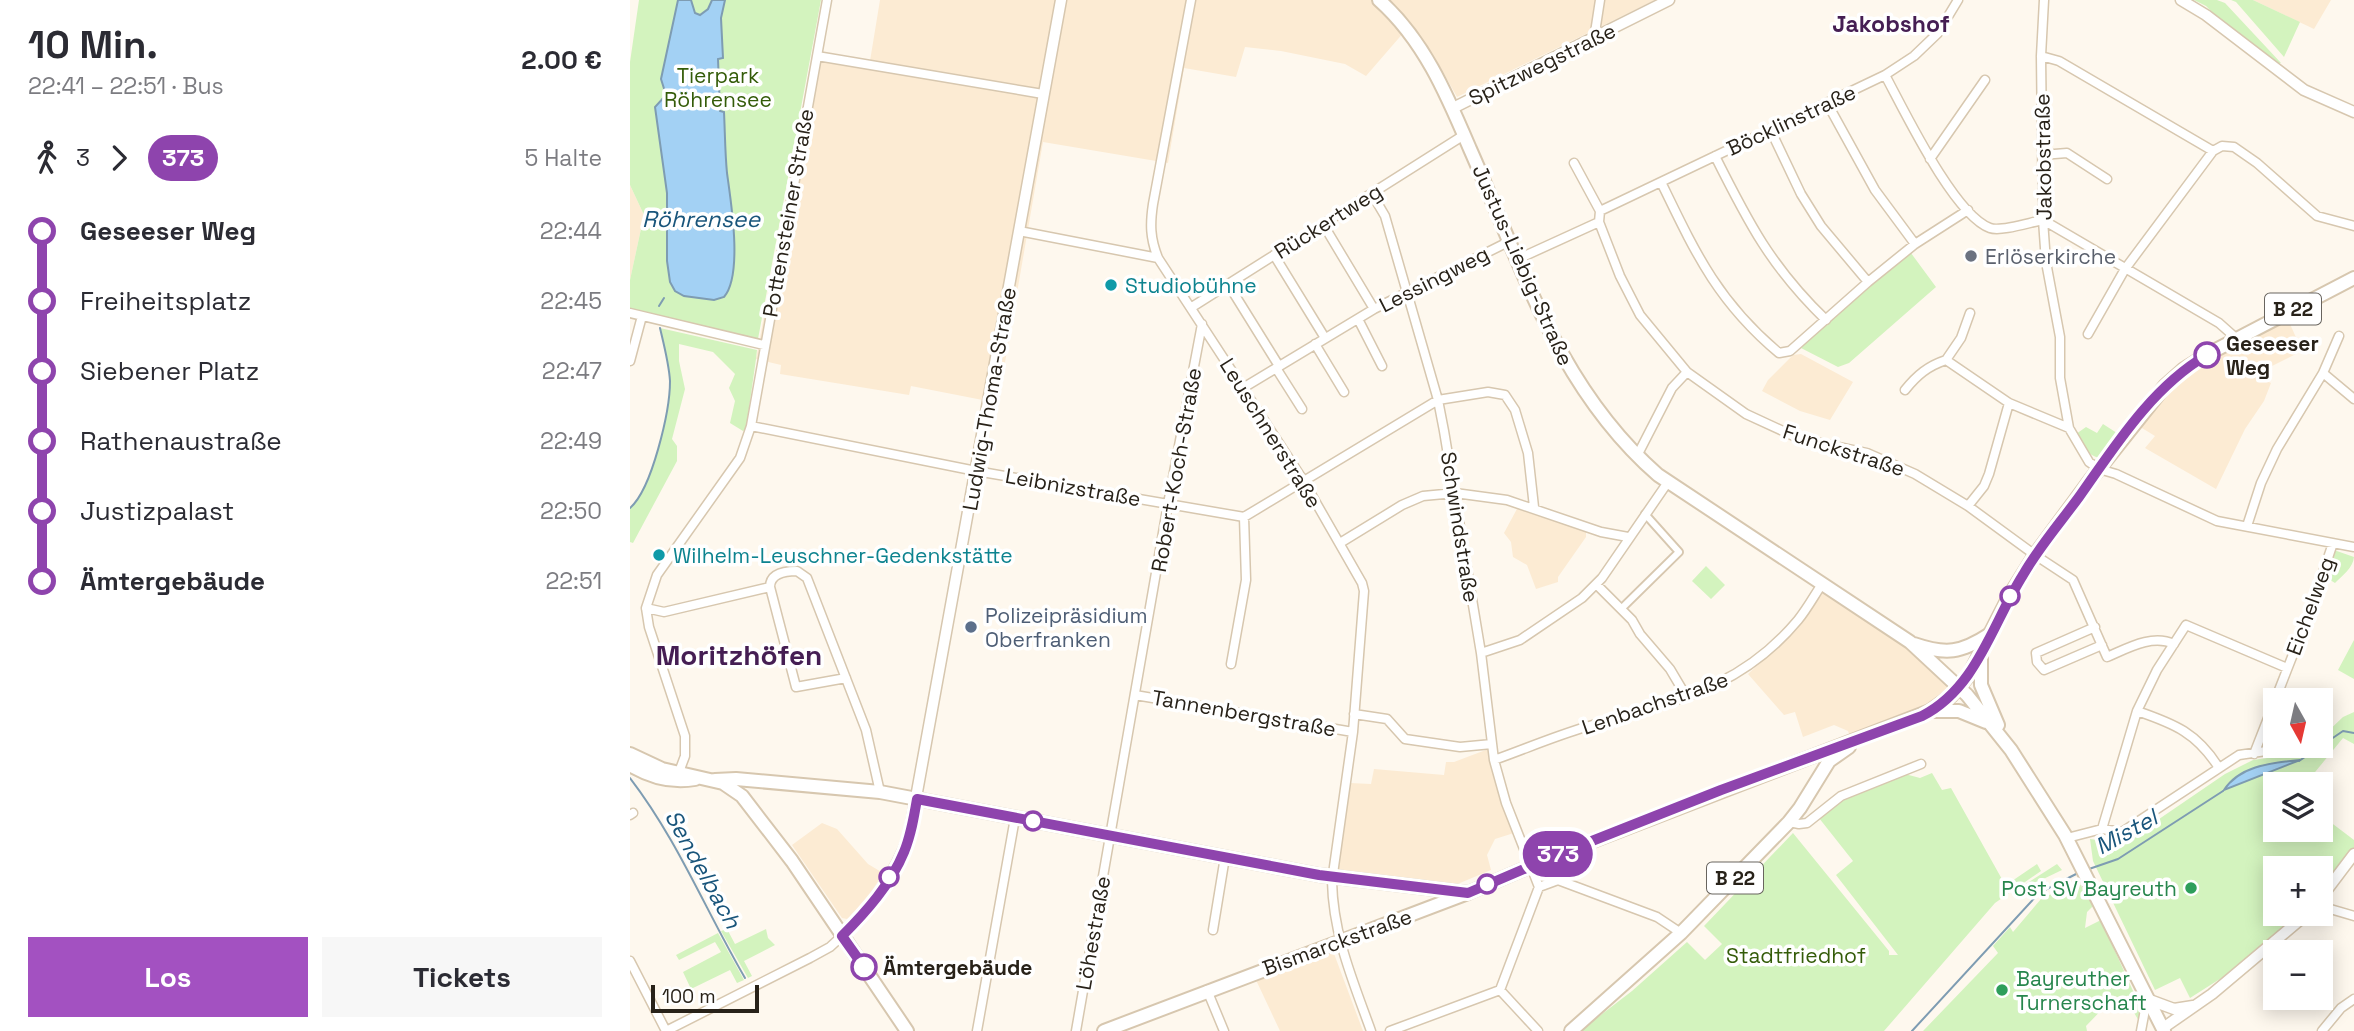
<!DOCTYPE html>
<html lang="de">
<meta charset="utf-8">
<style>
:root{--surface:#fff;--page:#f7f7f7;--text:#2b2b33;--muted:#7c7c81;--accent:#a351c1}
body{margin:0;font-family:"Space Grotesk",sans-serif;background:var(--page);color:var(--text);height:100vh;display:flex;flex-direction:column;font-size:26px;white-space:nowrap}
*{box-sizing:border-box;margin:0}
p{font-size:23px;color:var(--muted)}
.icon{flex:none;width:38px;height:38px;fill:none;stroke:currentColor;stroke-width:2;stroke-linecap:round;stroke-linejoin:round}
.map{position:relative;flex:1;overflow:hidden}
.side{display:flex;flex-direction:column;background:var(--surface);width:630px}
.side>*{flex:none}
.badge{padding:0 14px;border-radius:23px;font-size:24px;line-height:46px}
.needle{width:46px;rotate:172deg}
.fabs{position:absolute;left:1633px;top:688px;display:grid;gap:14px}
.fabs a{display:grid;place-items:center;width:70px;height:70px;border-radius:0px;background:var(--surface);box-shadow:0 4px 18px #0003;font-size:35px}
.scale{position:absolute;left:21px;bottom:18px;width:108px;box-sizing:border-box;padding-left:7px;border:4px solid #282219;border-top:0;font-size:19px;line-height:24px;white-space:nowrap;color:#282219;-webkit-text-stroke:5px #fff;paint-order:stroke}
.map>.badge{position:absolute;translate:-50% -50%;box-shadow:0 0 0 4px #fff}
.legs{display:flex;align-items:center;gap:10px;height:77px;padding:0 28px;font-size:23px}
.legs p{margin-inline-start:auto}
.head{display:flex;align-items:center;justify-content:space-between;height:119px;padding:0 28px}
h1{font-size:38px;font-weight:700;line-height:52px}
.button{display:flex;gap:14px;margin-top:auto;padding:14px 28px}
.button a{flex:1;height:80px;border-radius:0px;background:var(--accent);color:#fff;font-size:28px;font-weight:700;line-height:80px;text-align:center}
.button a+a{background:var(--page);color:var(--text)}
ul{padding:0 28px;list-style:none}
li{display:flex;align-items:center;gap:24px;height:70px;font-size:26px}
li i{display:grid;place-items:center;width:10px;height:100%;margin:0 9px;background:currentColor}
li i::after{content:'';width:18px;height:18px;margin:-9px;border:5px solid;border-radius:50%;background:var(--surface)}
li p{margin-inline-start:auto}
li:first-child i{background:linear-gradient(#0000 50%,currentColor 0)}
li:last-child i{background:linear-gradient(currentColor 50%,#0000 0)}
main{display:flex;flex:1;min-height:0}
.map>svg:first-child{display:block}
.built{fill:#fcebd3}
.green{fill:#d3f3be;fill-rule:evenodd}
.water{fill:#a3d1f4;stroke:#7e9cb2;stroke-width:2}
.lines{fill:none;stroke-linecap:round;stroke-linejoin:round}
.stream{stroke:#7e9cb2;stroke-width:2}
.pedestrian-casing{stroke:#d7c7af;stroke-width:10}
.minor-casing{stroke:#d7c7af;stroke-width:11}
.tertiary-casing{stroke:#d7c7af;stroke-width:13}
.secondary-casing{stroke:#d7c7af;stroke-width:16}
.primary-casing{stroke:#d7c7af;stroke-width:16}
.pedestrian{stroke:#fff;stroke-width:6}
.minor{stroke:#fff;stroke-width:8}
.tertiary{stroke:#fff;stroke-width:10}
.secondary{stroke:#fff;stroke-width:12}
.primary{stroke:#fff;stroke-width:12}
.line-1-casing{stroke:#fff;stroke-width:16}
.line-1{stroke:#8e44ad;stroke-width:10}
.worship-dot{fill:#6b7280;stroke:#fff;stroke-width:2.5}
.culture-dot{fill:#0f9aa8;stroke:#fff;stroke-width:2.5}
.stop-1-dot{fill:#fff;stroke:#8e44ad;stroke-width:3.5}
.service-dot{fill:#5c6f8a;stroke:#fff;stroke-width:2.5}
.leisure-dot{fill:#2e9e5b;stroke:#fff;stroke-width:2.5}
.labels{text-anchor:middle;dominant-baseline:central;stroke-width:7;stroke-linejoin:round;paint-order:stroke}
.shield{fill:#fff;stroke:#68645e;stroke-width:2}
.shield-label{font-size:19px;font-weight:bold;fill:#282219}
.street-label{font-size:21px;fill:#282219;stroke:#fff}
.park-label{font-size:21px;fill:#345c09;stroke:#fff}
.worship-label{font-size:21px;fill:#5b616d;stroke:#fff;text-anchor:start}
.culture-label{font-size:21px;fill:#0d838f;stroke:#fff;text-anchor:start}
.stop-label{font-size:21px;font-weight:bold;fill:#282219;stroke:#fff;text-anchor:start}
.service-label{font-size:21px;fill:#4e5e75;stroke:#fff;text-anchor:start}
.leisure-label{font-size:21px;fill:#27864d;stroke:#fff;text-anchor:end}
.neighbourhood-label{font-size:23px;font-weight:bold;fill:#451e53;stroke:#fff}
.water-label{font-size:23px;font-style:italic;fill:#19557b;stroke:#fff}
.district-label{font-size:28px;font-weight:bold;fill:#451e53;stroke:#fff}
</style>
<main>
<section class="side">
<div class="head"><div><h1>10 Min.</h1><p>22:41 – 22:51 · Bus</p></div><b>2.00 €</b></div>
<div class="legs"><svg class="icon" aria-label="walk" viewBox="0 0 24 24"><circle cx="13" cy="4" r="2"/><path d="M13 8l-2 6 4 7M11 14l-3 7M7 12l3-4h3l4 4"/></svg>3<svg class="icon" aria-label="forward" viewBox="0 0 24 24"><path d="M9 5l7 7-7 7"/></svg><b class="badge" style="background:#8e44ad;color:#fff">373</b><p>5 Halte</p></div>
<ul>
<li><i style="color:#8e44ad"></i><b>Geseeser Weg</b><p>22:44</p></li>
<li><i style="color:#8e44ad"></i><span>Freiheitsplatz</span><p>22:45</p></li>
<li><i style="color:#8e44ad"></i><span>Siebener Platz</span><p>22:47</p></li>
<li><i style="color:#8e44ad"></i><span>Rathenaustraße</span><p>22:49</p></li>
<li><i style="color:#8e44ad"></i><span>Justizpalast</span><p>22:50</p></li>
<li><i style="color:#8e44ad"></i><b>Ämtergebäude</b><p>22:51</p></li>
</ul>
<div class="button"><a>Los</a><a>Tickets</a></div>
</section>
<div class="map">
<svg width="1724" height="1031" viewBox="0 0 1724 1031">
<rect width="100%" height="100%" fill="#fef8ee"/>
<!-- built -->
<path class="built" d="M250,0H1025L827,97L808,63L781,24L736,76L715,64L651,51L615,47L606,77L554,68L538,163L413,142L368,403L281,386L279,395L150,374L151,365L126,359L183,52L240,61Z
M1623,0H1701L1684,29Z
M0,185L14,215L0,280Z
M1656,315L1672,351L1624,375L1641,383L1634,401L1615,429L1586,489L1515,448L1525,436L1507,425L1549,377Z
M1171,354L1223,382L1200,420L1170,411L1132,391L1138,380L1163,355Z
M888,507L956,531V537L928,577V582L906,589L897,565L883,557L881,542L874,533Z
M1194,591L1280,647L1322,684L1307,701L1296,709L1221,739L1218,731L1204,725L1173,737L1165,712L1154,715L1118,674L1168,628Z
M861,748L884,833L865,839L857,855L861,870L818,888L706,874L720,783L741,784L744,769L814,775L816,762H824Z
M192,823L207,829L238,864L253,873L230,911L217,919L212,918L162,845Z
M703,951L733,1031H650L626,980Z"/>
<!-- green -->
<path class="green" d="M9,0H191L128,339L0,309V280L14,215L0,185V62Z
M1564,0H1587L1595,3L1651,63L1646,64L1593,23L1576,6Z
M1601,0H1623L1670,22L1654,57L1606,2Z
M1278,249L1306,287L1219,363L1208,367L1171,348Z
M30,328L127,350L126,359L116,429L113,431L100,423L105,401L99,388L105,374L83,352L49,344V361L55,389L42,439L47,446V461L3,543L0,542V508C22,489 40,411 40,381C39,364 34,345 30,328Z
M1473,424L1490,435L1473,458C1458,458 1453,445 1446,434L1456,427L1467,433Z
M1701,549L1724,557C1723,568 1712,576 1705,583L1692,575Z
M1076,566L1095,585L1081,599L1062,581Z
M1724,640V679L1708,670Z
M1724,712V744L1713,738L1681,777L1680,784H1645V830H1690L1691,815L1724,840V850L1691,893L1690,868H1645V914H1670L1593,977L1560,998L1550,978L1525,990L1463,861L1460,839L1490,843L1513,830L1595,774L1623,760L1658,755L1682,746H1690L1691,738L1713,717ZM1666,761L1595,790C1609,767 1641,762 1666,761Z
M1302,773L1312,790L1321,788L1373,881H1382L1407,864L1411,871L1365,903L1254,1031H950L1002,991L1057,942L1075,960L1092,944L1074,926L1163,833L1259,951V955H1268L1206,875L1223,861L1189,818L1213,800L1275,774L1290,778Z
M1427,864L1432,870L1405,883L1394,885Z
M1448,881L1464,905L1457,912L1455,928L1471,920L1508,1002L1512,1012L1510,1023L1498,1002L1485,996L1456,1026L1457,1031H1293L1368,953L1363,946L1380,927L1383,932L1411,899Z
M97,929L105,944L136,929L138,938L145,945L114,961L122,976L118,978L91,931Z
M88,933L114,980L107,983L100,970L61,989L53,972L91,952L85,942L49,960L46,955Z"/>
<!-- water -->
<path class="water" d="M48,0H61L65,13L70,15L78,9L82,0H95L91,18L93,58L88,59L90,111L94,112C95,132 95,153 97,173C101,202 113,275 94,297L84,300L54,296L45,291L40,282L37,261V193L25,107L36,95L31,79Z
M1670,760L1594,790C1610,765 1642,763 1670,760Z"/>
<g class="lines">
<!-- stream -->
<path class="stream" d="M29,306L34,298
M0,508C22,489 40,411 40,381C39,364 34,345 30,328
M1669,761L1713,731L1724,733
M0,778C47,839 76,911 115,978
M1459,869L1488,859L1593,791
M1282,1031L1409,893L1448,873"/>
<defs>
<path id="pedestrian" d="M992,608L1049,552L1015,514"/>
<path id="minor" d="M561,0L523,204C520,224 520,238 528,258L673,480L732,583L734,591L723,732L702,881C703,935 723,981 741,1031
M1414,0L1411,56L1413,220L1416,262L1430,337V378L1439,428L1459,462L1469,469L1486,474L1587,521L1724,547
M964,39L970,0
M187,56L413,94
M1411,56L1429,61L1583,151
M1255,75C1274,110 1324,215 1360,228C1371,232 1401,222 1413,220L1589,323L1607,339
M1197,103L1245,190L1285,244
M1140,129L1171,194L1191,226L1238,282
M1412,155L1437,153L1477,179
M1085,156C1118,222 1141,267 1196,320
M1300,159L1355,80
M1031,182C1065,252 1087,301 1149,353L1160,351L1238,282L1285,244L1338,210
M742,194L755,216L808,400L814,431L851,653L864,760L876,803L909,887L870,990L760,1031
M970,211L1255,75L1284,56L1308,33L1328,0
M969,222L990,276L1010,315L1057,372L1116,414L1168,438L1237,453L1285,474L1338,506L1405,555L1443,580L1477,657C1498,648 1522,634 1544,644
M693,224L744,309
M389,231L528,258
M644,255L695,338
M888,259L969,222L970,211L944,163
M598,284L649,366
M562,307L834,135
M0,313L134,345
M728,319L752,366
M1458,334L1495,269L1583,151L1592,146L1604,147L1627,163L1687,216L1724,226
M685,344L714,392
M1316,360L1331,338L1340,313
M0,361L12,316
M646,368L672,409
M1693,373L1724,399
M613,388L744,309L880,241
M1275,390C1287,375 1298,366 1316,360L1379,403L1439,428
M121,426L346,471L614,517L808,400L858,392L875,395L885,410L898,453L904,507
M1007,456L1042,388L1057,372
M1338,506L1354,486L1359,474L1379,403
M1617,526L1631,483L1647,449L1693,373L1709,336
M710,543L772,505L793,496L825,493L877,500L971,532L998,537
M966,584L1002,620L1010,634L1040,669L1056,696
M140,587C140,573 156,571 167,571L177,578L236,730L250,792
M140,587L166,687L216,678
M16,608L34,612L140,587
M1465,627L1406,653L1407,662L1414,670L1472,645
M851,653L890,640L952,598L972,578L1038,482
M601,664L616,580L614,517
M505,695L723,732
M1507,711C1545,724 1567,733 1589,768
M724,714L757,719L775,739L830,747L862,744
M1624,754L1680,611L1703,543
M864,760C895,749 925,736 956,727C1040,701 1108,692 1168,620C1177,609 1184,596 1192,584
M49,772L55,756V736L19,627L16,608L27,575L110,458L121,426L197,0
M0,815L3,813
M1159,822L1169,824L1177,823L1211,796L1291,764
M1472,829L1507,711L1527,670L1556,625L1657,668
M1437,838L1472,829L1492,832L1609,755L1670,746
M909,887L928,880L1027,917L1051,933
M1690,906L1724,916
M583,930L595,857
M0,961L36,1031
M577,990L594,1031
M870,990L908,1031
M36,1031L180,958L200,947L212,936
M347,1031L385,818
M446,1031L538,504L572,324
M1511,1031L1517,999
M1692,1031L1711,1008L1724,999"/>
<path id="tertiary" d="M1551,0L1576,15L1674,90L1724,112
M823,108L1039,0
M1690,899L1724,854
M212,936C241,907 265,875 279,836L431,0
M1517,999L1544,1009L1563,1006
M1533,1028L1582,994L1677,914"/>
<path id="secondary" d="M749,0C794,40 817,95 840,149C892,266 928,388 1028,475L1280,642L1337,695L1381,750L1435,835L1534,1031
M1284,644C1316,655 1331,653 1360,634
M1351,654V685L1368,725
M1300,711H1329L1356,722
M85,780L106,779L250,792L689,875L838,893"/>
<path id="primary" d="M0,754L32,769L93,783L112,796L162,861L277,1031
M0,765C20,777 43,783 65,779
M474,1031L838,893L929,854L1300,711L1321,696L1339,675L1380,595L1405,555L1461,479L1535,386L1554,369L1578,354L1724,278
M941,1031L1051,933L1159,822L1170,808L1199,761L1219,747"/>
</defs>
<!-- pedestrian casing -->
<use href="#pedestrian" class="pedestrian-casing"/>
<!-- minor casing -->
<use href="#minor" class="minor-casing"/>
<!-- tertiary casing -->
<use href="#tertiary" class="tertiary-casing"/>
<!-- secondary casing -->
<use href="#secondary" class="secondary-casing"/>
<!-- primary casing -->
<use href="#primary" class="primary-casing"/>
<!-- pedestrian -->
<use href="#pedestrian" class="pedestrian"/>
<!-- minor -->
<use href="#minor" class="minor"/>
<!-- tertiary -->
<use href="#tertiary" class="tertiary"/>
<!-- secondary -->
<use href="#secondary" class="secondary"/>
<!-- primary -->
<use href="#primary" class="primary"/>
</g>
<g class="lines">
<defs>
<path id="line-1" d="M234,967L212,936C236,912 261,884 274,852C281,835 284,817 287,799L689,875L838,893L929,854L1091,790L1292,716C1347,688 1362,624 1393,575C1409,547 1430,523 1449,497C1485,446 1522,387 1577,355"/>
</defs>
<!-- line-1 casing -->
<use href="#line-1" class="line-1-casing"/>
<!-- line-1 -->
<use href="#line-1" class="line-1"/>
</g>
<!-- markers -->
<circle class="worship-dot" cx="1341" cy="256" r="7"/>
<g class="culture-dot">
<circle cx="481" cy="285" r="7"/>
<circle cx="29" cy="555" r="7"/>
</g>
<g class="stop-1-dot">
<circle cx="1577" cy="355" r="12"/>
<circle cx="1380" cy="596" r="9"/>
<circle cx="403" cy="821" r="9"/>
<circle cx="259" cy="877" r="9"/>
<circle cx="857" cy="884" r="9"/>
<circle cx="234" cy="967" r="12"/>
</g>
<circle class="service-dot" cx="341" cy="627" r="7"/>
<g class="leisure-dot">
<circle cx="1561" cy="888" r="7"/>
<circle cx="1372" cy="990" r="7"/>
</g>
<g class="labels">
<!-- shield labels -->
<g class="shield">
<rect x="1635" y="293.5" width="56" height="31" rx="5"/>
<rect x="1077" y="862.5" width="56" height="31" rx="5"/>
</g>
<g class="shield-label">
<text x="1663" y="309">B 22</text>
<text x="1105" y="878">B 22</text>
</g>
<!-- street labels -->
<g class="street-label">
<text transform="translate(912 64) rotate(-26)">Spitzwegstraße</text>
<text transform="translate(1161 120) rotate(-25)">Böcklinstraße</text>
<text transform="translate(1413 157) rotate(-91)">Jakobstraße</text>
<text transform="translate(158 213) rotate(-80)">Pottensteiner Straße</text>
<text transform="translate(698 221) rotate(-32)">Rückertweg</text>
<text transform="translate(893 265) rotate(66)">Justus-Liebig-Straße</text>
<text transform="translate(804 279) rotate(-27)">Lessingweg</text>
<text transform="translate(359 399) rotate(-80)">Ludwig-Thoma-Straße</text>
<text transform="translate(641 433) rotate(58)">Leuschnerstraße</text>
<text transform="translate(1214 450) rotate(18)">Funckstraße</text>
<text transform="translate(546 470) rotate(-80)">Robert-Koch-Straße</text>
<text transform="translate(443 487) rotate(10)">Leibnizstraße</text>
<text transform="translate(830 527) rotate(81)">Schwindstraße</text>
<text transform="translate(1680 606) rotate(-70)">Eichelweg</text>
<text transform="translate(1025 703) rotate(-19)">Lenbachstraße</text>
<text transform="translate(614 713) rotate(10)">Tannenbergstraße</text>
<text transform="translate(463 933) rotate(-80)">Löhestraße</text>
<text transform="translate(707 942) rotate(-20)">Bismarckstraße</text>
</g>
<!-- park labels -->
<g class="park-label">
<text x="88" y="75">Tierpark<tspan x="88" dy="24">Röhrensee</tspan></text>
<text x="1166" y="955">Stadtfriedhof</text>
</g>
<!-- worship labels -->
<g class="worship-label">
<text x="1355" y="256">Erlöserkirche</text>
</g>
<!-- culture labels -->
<g class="culture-label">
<text x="495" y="285">Studiobühne</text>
<text x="43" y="555">Wilhelm-Leuschner-Gedenkstätte</text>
</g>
<!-- stop labels -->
<g class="stop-label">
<text x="1596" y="343">Geseeser<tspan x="1596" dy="24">Weg</tspan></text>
<text x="253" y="967">Ämtergebäude</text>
</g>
<!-- service labels -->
<g class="service-label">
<text x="355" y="615">Polizeipräsidium<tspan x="355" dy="24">Oberfranken</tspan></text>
</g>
<!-- leisure labels -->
<g class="leisure-label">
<text x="1547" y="888">Post SV Bayreuth</text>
<text x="1386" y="978" text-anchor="start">Bayreuther<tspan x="1386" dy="24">Turnerschaft</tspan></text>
</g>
<!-- neighbourhood labels -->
<g class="neighbourhood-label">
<text x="1261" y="24">Jakobshof</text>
</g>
<!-- water labels -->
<g class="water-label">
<text x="71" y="219">Röhrensee</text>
<text transform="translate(1496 832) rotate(-29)">Mistel</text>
<text transform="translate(73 869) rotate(61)">Sendelbach</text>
</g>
<!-- district labels -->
<g class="district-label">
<text x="109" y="655">Moritzhöfen</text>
</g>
</g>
</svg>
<div class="fabs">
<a><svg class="needle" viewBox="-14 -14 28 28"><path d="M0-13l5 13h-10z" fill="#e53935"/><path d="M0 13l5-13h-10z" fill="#7c7c81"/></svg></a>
<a><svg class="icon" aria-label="layers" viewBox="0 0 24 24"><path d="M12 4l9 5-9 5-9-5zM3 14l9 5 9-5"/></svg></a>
<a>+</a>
<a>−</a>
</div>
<div class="scale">100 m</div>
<b class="badge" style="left:928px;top:854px;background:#8e44ad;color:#fff">373</b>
</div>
</main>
